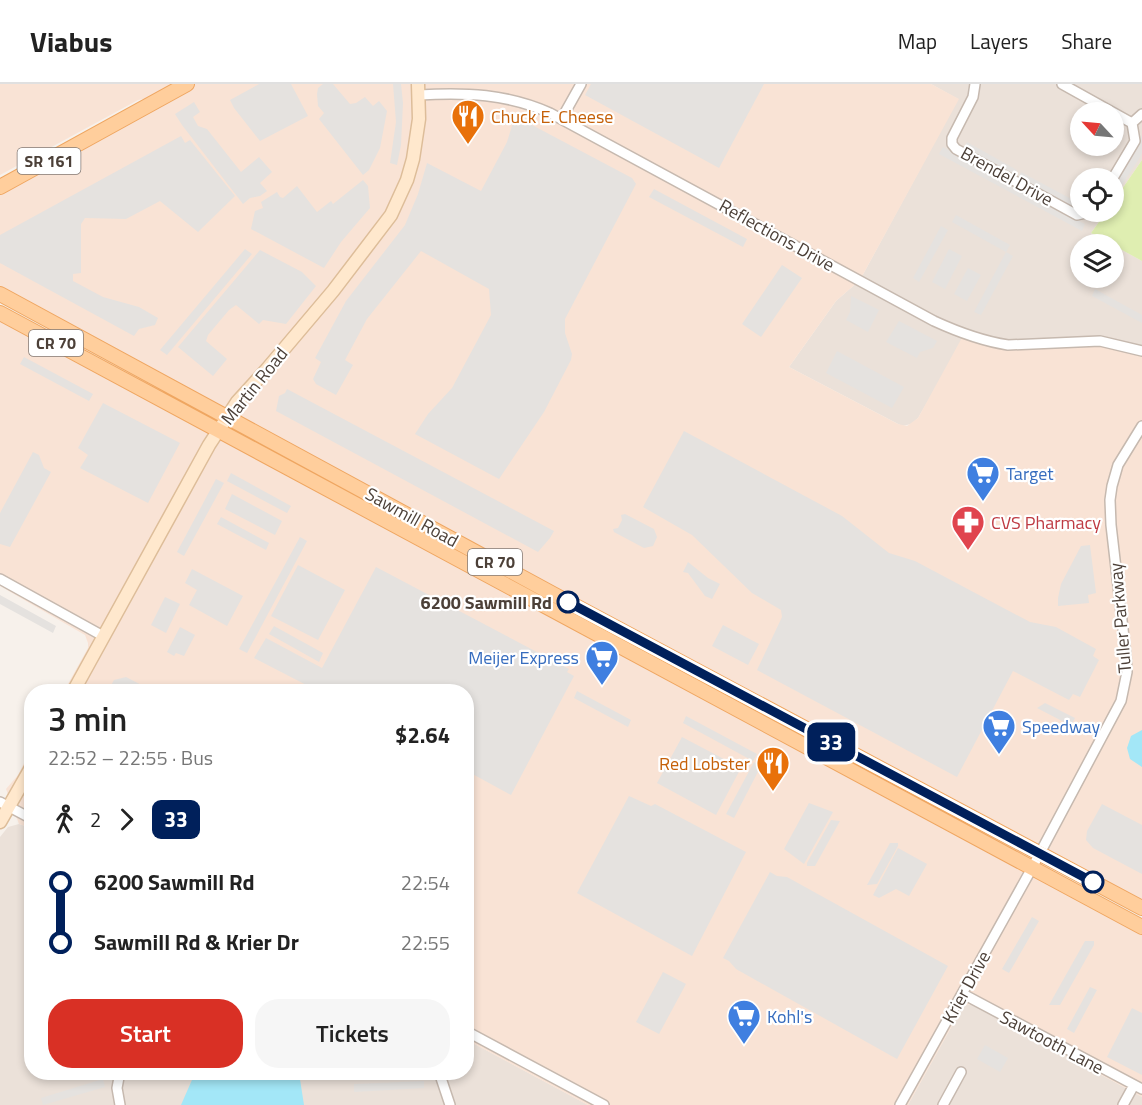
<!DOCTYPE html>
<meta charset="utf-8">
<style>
:root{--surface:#fff;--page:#f6f6f6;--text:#222;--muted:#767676;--line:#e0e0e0;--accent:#d93025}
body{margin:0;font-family:"Titillium Web",sans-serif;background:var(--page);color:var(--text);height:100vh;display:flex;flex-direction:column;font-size:22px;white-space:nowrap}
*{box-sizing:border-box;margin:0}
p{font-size:20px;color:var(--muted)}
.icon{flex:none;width:33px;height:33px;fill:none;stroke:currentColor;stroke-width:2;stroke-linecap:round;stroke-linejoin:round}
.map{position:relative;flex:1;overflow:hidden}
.details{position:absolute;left:24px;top:600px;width:450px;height:396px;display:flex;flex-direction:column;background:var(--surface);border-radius:24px;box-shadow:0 3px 9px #0003}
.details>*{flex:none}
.badge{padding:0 12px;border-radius:9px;font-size:21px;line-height:39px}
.needle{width:39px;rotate:296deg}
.tools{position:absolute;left:1070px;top:18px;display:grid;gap:12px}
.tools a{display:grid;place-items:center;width:54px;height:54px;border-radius:50%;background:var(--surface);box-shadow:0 3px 9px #0003;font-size:30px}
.map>.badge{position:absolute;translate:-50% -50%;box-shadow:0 0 0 3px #fff}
.legs{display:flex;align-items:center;gap:9px;height:66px;padding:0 24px;font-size:20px}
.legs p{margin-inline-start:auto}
.summary{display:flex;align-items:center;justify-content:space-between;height:102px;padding:0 24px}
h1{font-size:33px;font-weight:600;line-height:45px}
.primary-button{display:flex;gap:12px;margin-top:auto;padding:12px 24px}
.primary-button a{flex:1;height:69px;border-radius:24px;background:var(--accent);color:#fff;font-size:24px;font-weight:600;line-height:69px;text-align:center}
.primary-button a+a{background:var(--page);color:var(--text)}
ul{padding:0 24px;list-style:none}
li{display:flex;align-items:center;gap:21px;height:60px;font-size:22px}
li i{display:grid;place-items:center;width:9px;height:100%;margin:0 8px;background:currentColor}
li i::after{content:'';width:15px;height:15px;margin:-8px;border:4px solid;border-radius:50%;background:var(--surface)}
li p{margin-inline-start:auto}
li:first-child i{background:linear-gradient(#0000 50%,currentColor 0)}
li:last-child i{background:linear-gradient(currentColor 50%,#0000 0)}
header{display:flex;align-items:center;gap:36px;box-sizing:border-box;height:84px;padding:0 30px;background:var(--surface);border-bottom:2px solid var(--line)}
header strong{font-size:28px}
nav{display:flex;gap:33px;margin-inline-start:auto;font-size:21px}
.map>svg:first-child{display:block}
.residential{fill:#ebe1d9;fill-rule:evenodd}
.commercial{fill:#f9e3d5}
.green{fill:#dfeeb1}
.parking{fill:#e5e2df}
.water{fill:#a3e7f7}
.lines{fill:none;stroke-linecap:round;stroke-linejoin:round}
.street-casing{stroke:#c6b9af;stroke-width:12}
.secondary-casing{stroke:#ddbd99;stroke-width:15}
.primary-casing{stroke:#efa661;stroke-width:16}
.street{stroke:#fff;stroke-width:9}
.secondary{stroke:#ffe8cd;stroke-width:12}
.primary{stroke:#ffce9c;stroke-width:14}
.line-1-casing{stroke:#fff;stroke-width:14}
.line-1{stroke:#00205b;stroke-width:9}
.stop-1-dot{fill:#fff;stroke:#00205b;stroke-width:3}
.labels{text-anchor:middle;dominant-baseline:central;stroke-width:4.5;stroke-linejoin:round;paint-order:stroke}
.shield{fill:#fff;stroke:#827974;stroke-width:1.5}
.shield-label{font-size:16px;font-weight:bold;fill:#4c4038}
.food-label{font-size:18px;fill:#c56008;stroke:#fff;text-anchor:start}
.street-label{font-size:18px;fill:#4c4038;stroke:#fff}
.shop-label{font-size:18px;fill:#366cbe;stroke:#fff;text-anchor:start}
.health-label{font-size:18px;fill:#be3a42;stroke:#fff;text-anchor:start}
.stop-label{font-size:18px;font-weight:bold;fill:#4c4038;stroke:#fff;text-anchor:end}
</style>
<header>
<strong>Viabus</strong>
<nav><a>Map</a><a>Layers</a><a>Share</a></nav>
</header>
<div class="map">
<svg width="1142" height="1021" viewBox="0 0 1142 1021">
<rect width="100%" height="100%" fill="#f7f1eb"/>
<!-- residential -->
<path class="residential" d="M931,0H1142V76L1113,118V94H1080V128H1106L1091,149L1112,160H1080V194H1113V161L1142,177V267L939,298L918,334L911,340L902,342L789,283L836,217L860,196L958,15ZM1080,28H1113V62H1080Z
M19,740L32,744V988H466L467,956L588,1021H0V753L8,743Z
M971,920L1142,1013V1021H908L963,922Z"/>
<!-- commercial -->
<path class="commercial" d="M0,0H931L959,15L860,196L836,217L789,283L898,340L907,342L918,334L964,250L993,259L1080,257L1142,267V824L0,210V103L168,10L138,16L0,91Z
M0,236L1142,850V1013L971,920L963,922L908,1021H588L467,956L466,608L64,607L88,564V559L85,551L0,502Z
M31,665V744L19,740L6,705L18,691Z"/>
<!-- green -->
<path class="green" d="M1142,76V177L1091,149L1106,128H1113V118Z"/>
<!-- parking -->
<path class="parking" d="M259,0H291L308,32L260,57L234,24L230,16Z
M323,0H333L350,20L356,19L365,13L373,22L379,17L387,27L380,64L369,86L363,91L319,35L324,29L318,22L317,10L318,4Z
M393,0H401L403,19L401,61L397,81L390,79L396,38Z
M591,0H764L719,84L585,11Z
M194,18L200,28L193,33L198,42L207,45L241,88L259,73L272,88L260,99L267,107L260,112L250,114L243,120L182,41L175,30Z
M515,32L632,94L636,100L565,235V249L572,270L571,276L544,328L499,395L415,350L428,330L452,304L491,231L489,205L421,167L367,235L345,276L353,281L336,311L316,300L313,295L321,278L315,274L346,217L405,141L418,110L427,79L481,107L507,58Z
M1142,51V69L1139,75L1113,115V101L1132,73Z
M181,52L185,59L190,56L235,112L198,148L160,117L126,135L85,134L81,140V189L73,190V197L103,213L139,223L158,234L155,241L139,245L134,252L0,179V151Z
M967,58L1017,86L1014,92L964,64Z
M943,63L1085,140L1082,147L939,70Z
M1021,88L1075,117L1073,123L1018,94Z
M363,96L368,102L370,124L341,158L324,184L251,145L255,127L263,124L261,118L277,108L280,113L283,114L297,102L317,128L331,117L333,120Z
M654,105L747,155L743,163L649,113Z
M956,131L1010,161L1006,168L1013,172L981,231L974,228L1006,168L952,138Z
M941,142L948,146L919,198L913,194Z
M245,165L252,170L167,271L160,266Z
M949,165L962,172L945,205L932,198Z
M260,166L302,188L316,202L286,240L263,236L259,240L236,221L229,226L208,251L206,257L227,275L213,292L178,263Z
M782,181L802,194L761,253L742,240Z
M968,184L981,191L967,217L954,210Z
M1095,205L1142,231V239L1092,212Z
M851,212L879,226L868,248L846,236L850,228Z
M899,237L937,257L933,264L920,268L917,274L886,258Z
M837,267L904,303L892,324L826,289Z
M24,273L93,310L89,317L20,280Z
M287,305L554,447L550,454L538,468L276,327L279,312L285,309Z
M103,319L180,359L148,419L80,384L88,371L78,364Z
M684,347L842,432L889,469L915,477L1030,538L1056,543L1096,565L1093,572L1099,576L1080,613L1073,610L1069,616L1013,587L957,693L757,586L782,533L781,526L752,509L692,451L643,423Z
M33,368L39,371L44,384L51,388L10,463L0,460V429Z
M231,389L291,422L287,429L227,397Z
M216,395L224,399L184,472L177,468Z
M232,410L282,437L275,451L225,425Z
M625,430L654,445L657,453L653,462L644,464L614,448L613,445L618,444L622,436L621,431Z
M221,433L269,459L266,466L217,440Z
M300,453L307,457L247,569L239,565Z
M1090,461L1096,509L1088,511L1089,519L1058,522V514L1061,500L1081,462Z
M688,478L708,494L720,500L712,515L705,512L688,489L683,488Z
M298,481L345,506L318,556L271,532Z
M376,483L569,585L567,588L574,592L511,711L467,687L466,608L318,607L254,574L266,554L322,584Z
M192,485L243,512L227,542L189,521L197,506L185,499Z
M0,511L56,542L53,549L0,520Z
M165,513L180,520L166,549L151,541Z
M723,541L759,560L748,581L712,562Z
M274,542L323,569L319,578L269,550Z
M180,543L195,551L184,572L176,569L174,572L167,568Z
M126,593L153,607H108L114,596Z
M577,607L631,636L628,643L574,614Z
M1045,619L1075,634L1066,651L1059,648L1064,638L1037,624Z
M686,632L757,670L753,677L683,639Z
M682,653L741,684L716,731L657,699Z
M754,678L761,682L734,734L726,730Z
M629,712L651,722L655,720L746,768L692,872L577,809Z
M809,719L833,728L804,780L784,765Z
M1102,720L1142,741V790L1093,764L1086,756L1087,747Z
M831,736L840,737L815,782H807V779Z
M890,759H898V762L877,800L867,801Z
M898,764L927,780L909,812L896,805L879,814L873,811Z
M770,788L777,792L787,793L948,882L897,975L736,885L729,877L723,874Z
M1032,833L1039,837L1009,889L1002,885Z
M1085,857H1094V861L1060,921H1049Z
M663,888L686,900L659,950L636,938Z
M1090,903L1097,906L1074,949L1067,945Z
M1132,924L1142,929V991L1107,973Z
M985,961L1008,974L1000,988L977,975Z
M103,995L105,1003L43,1021L41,1014Z
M424,997V1004L354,1008V1000Z"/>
<!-- water -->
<path class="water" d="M1142,646V683L1130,675L1127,664L1131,652Z
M200,989H299L304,1021H181L195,989Z"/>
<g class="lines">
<defs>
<path id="street" d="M975,0L973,13L952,54V60L956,65L1077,131L1090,128
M1062,0L1132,39
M419,11C465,8 508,10 550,29L934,237C958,248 982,257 1008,261L1100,257L1142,267
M562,34L581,0
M1113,94L1135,57L1132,39L1142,30
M0,495L103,552
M0,718L32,735
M963,910L1142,1005
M466,947L604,1021
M120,988L117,1004L120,1021
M439,988L450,1021
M900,1021L1032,784L1121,617L1127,588L1126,571L1111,441L1110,416L1112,402L1118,381L1142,342
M943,1021L961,988
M1123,1021L1134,1001"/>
<path id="secondary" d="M73,608L209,361L237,318L267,285L333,207L391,131L407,96L413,75L419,35L418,0
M0,738L32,682"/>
<path id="primary" d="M0,103L187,0
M0,210L553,510L1142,824
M0,229L1142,843"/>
</defs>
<!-- street casing -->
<use href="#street" class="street-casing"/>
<!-- secondary casing -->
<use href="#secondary" class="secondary-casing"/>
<!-- primary casing -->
<use href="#primary" class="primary-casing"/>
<!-- street -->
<use href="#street" class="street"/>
<!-- secondary -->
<use href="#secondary" class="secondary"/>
<!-- primary -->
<use href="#primary" class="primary"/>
</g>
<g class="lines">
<defs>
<path id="line-1" d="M568,518L1093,798"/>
</defs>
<!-- line-1 casing -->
<use href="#line-1" class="line-1-casing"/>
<!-- line-1 -->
<use href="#line-1" class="line-1"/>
</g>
<!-- icons -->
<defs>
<symbol id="restaurant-pin" viewBox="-11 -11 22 30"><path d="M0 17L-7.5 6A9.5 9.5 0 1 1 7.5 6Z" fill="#e8710a" stroke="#fff"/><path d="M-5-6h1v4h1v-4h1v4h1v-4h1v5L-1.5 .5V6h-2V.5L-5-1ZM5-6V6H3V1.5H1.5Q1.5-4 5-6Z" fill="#fff"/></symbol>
<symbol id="supermarket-pin" viewBox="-11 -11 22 30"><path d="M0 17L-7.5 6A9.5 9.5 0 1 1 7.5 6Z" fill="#3f7fe0" stroke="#fff"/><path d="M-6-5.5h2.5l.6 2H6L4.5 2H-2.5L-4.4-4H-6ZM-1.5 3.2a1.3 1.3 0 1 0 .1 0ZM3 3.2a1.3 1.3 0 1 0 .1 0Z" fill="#fff"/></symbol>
<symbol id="pharmacy-pin" viewBox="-11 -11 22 30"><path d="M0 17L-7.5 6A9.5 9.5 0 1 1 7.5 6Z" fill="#e0444e" stroke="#fff"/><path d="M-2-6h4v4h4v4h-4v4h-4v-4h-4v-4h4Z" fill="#fff"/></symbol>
</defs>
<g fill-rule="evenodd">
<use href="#restaurant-pin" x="449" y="13" width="38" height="52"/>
<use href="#supermarket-pin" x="964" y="370" width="38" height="52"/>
<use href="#pharmacy-pin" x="949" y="419" width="38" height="52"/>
<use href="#supermarket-pin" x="583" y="554" width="38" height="52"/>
<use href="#supermarket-pin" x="980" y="623" width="38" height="52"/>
<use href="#restaurant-pin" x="754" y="660" width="38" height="52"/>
<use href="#supermarket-pin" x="725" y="913" width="38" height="52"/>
</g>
<!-- markers -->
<g class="stop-1-dot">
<circle cx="568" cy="518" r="10"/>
<circle cx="1093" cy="798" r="10"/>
</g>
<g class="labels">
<!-- shield labels -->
<g class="shield">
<rect x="17.5" y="64" width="63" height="26" rx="4.5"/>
<rect x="29" y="246" width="54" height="26" rx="4.5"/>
<rect x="468" y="465" width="54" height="26" rx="4.5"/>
</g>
<g class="shield-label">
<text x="49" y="77">SR 161</text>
<text x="56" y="259">CR 70</text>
<text x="495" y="478">CR 70</text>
</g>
<!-- food labels -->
<g class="food-label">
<text x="491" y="32">Chuck E. Cheese</text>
<text x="750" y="679" text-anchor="end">Red Lobster</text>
</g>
<!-- street labels -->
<g class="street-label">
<text transform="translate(1007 92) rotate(29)">Brendel Drive</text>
<text transform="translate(777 151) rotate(29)">Reflections Drive</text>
<text transform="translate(254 302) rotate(-51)">Martin Road</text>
<text transform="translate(412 433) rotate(29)">Sawmill Road</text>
<text transform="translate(1120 534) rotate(-95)">Tuller Parkway</text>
<text transform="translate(966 903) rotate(-61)">Krier Drive</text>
<text transform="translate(1052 958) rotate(28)">Sawtooth Lane</text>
</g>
<!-- shop labels -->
<g class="shop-label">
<text x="1006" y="389">Target</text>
<text x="579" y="573" text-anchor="end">Meijer Express</text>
<text x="1022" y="642">Speedway</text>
<text x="767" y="932">Kohl's</text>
</g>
<!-- health labels -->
<g class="health-label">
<text x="991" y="438">CVS Pharmacy</text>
</g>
<!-- stop labels -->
<g class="stop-label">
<text x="552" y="518">6200 Sawmill Rd</text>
</g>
</g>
</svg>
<div class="tools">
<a><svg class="needle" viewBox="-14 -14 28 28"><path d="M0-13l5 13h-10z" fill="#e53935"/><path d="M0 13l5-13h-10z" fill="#767676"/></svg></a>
<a><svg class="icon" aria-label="locate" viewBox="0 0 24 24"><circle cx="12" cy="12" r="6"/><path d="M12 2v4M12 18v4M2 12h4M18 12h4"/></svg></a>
<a><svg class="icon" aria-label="layers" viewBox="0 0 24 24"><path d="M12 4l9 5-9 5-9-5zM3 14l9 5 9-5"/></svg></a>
</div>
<b class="badge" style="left:831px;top:658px;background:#00205b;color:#fff">33</b>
<section class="details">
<div class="summary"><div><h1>3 min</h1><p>22:52 – 22:55 · Bus</p></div><b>$2.64</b></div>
<div class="legs"><svg class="icon" aria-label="walk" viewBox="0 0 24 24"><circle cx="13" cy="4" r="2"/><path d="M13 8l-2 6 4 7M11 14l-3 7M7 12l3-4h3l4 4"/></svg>2<svg class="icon" aria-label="forward" viewBox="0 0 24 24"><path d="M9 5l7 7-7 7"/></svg><b class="badge" style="background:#00205b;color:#fff">33</b></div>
<ul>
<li><i style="color:#00205b"></i><b>6200 Sawmill Rd</b><p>22:54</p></li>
<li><i style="color:#00205b"></i><b>Sawmill Rd &amp; Krier Dr</b><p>22:55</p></li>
</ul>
<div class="primary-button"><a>Start</a><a>Tickets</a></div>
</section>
</div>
